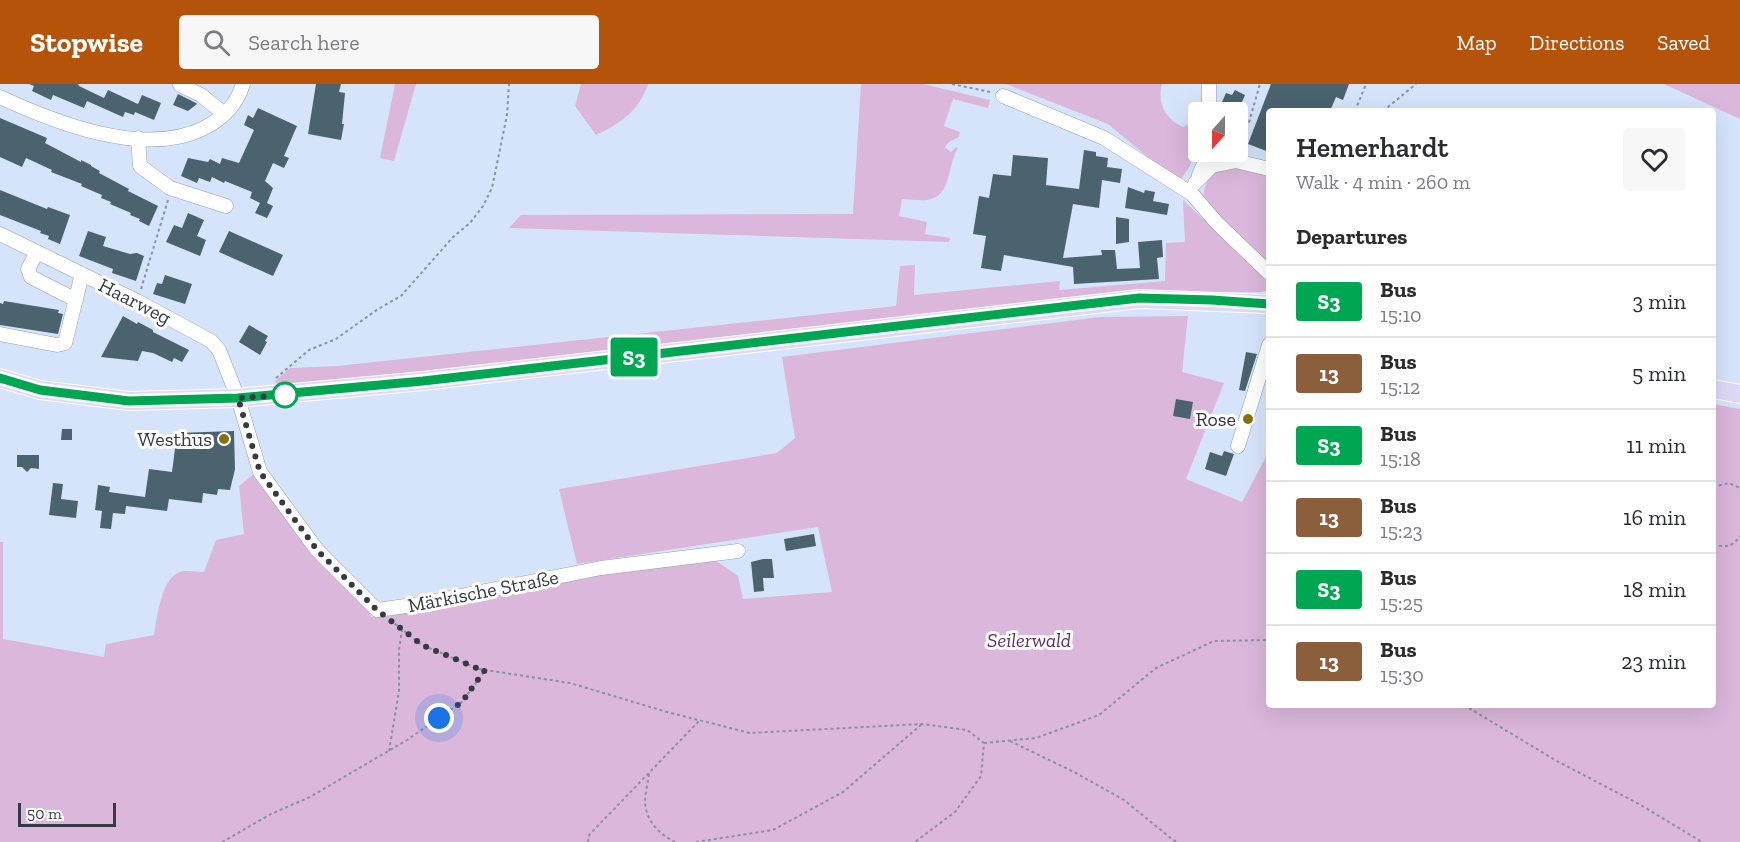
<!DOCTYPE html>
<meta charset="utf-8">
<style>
:root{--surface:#fff;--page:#f7f7f7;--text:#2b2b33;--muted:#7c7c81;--line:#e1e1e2;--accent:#b45309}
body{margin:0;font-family:"Zilla Slab",serif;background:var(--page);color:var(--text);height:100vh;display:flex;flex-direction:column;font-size:22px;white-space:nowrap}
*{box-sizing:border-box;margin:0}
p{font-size:20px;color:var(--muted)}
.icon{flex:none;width:33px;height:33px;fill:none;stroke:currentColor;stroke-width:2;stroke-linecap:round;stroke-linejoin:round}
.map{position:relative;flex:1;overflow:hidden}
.drawer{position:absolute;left:1266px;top:24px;width:450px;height:600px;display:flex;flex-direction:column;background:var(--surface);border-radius:6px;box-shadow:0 6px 24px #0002}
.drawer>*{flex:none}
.badge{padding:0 12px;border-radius:4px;font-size:21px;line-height:39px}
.needle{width:39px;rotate:201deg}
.fabs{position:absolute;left:1188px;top:18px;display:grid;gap:12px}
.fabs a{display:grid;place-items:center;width:60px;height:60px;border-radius:6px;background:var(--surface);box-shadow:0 6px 24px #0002;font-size:30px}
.scale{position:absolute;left:18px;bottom:15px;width:98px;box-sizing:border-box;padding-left:6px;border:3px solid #353a43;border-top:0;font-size:16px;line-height:21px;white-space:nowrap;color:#353a43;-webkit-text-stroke:4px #fff;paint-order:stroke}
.you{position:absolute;width:30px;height:30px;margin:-15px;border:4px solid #fff;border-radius:50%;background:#1a73e8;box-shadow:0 0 0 9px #1a73e833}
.map>.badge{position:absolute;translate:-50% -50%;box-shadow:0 0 0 3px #fff}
h2{padding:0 30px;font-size:22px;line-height:54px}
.round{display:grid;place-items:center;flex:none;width:63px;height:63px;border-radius:6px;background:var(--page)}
.overview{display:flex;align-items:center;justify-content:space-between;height:102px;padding:0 30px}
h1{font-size:28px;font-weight:600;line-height:45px}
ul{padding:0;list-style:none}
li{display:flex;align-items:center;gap:18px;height:72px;padding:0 30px;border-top:2px solid var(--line)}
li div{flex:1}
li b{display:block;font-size:22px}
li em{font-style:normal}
li .badge{min-width:66px;font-weight:700;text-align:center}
header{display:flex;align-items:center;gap:36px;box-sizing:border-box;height:84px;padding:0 30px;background:var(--accent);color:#fff}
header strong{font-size:28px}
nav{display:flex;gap:33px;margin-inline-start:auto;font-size:21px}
.search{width:420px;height:54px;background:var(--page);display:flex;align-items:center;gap:15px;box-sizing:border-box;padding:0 21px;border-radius:6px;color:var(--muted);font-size:22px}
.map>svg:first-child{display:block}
.green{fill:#dbb7db}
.building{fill:#4a636f}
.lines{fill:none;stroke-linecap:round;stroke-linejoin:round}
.minor-casing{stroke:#919eb3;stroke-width:15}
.major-casing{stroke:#fff;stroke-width:20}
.path{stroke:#8891a2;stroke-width:2;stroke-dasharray:3 3;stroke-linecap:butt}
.minor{stroke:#fff;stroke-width:14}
.major{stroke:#ded9f6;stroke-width:18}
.line-casing{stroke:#fff;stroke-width:14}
.line{stroke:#00a651;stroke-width:9}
.walk{stroke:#353a43;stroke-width:6;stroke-dasharray:0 10.8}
.stop-dot{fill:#fff;stroke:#00a651;stroke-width:3}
.poi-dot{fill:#877112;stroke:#fff;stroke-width:2}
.labels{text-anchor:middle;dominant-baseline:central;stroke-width:6;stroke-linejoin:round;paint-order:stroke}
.street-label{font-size:20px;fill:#353a43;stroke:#fff}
.poi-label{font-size:20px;fill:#353a43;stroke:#fff;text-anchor:end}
.park-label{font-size:20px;font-style:italic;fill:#622e63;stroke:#fff}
</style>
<header>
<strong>Stopwise</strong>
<div class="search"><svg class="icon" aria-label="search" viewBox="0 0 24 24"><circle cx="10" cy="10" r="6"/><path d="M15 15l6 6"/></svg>Search here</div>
<nav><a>Map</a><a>Directions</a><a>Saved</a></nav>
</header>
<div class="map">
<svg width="1740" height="758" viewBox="0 0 1740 758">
<rect width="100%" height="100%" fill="#d6e4fb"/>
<!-- green -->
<path class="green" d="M395,0H416L394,77L380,74Z
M581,0H648C639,27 621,39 596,51L575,22Z
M861,0H923L990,16L988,24L953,15L944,42L960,48L959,53L949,58L945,63L951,68L956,63L958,64C947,81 952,113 927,116C919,117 910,115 902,115L899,132L927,138L925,150L950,154L949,158L509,144L521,131L853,130Z
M1006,0H1162C1157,19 1165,35 1183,43L1189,40L1195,20L1202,21V28H1198C1198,55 1199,73 1181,95L1172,93L1108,40Z
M1664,0H1740V35Z
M1232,82L1269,88V179C1244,161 1220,139 1203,113C1206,92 1212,89 1232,82Z
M1183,116L1269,197V206L1261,208L1141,209L1056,215L287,303L279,302L275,297L290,284L337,282L896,222L900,182L915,181L914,211L1060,197L1059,206L1165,197L1166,159L1185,158Z
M1188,232L1182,288L1224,299L1186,395L1242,418L1269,367V621H1713V320L1740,325V758H0V458H3V555L104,573L106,560L154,551C157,534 161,494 180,488C186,486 197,488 204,488L216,456L244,450L239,402L255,389L370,529L371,533L423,526L607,488L715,476L738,492L743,515L832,508L818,443L577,480L559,405L777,369L795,354L782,273L1100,233Z"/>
<!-- building -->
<path class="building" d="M29,0H78L79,2L104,14L108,6L138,20L142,11L161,19L154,36L135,28L134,31L125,28L123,33L87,17L84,24L53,11L51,16L32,7L34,2Z
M316,0H341L339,8L345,9L342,40H344L341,56L308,50Z
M1271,0H1349L1343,16L1336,13L1330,27H1269V68L1248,60Z
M1235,6L1245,11L1239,25L1222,18L1226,9L1232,11Z
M178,10L196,19L197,20L188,27L173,21Z
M258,24L297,42L284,72L289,74L284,84L273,79L265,97L273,104L267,119L273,122L267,134L255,129L260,119L250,114L252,108L225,97L224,99L212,93L210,98L199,94L197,99L181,92L188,74L208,78L210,75L220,80L222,74L239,79L254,46L244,41L248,31L253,34Z
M0,34L47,54L45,59L81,78V76L91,81V82L100,87L99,89L129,105L128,107L158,122L149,142L139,137L140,135L130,131L131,129L110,120L111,118L101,114L102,111L81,102L82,100L51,88L52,86L26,74L22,83L0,73Z
M1084,66L1096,68V72L1108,74L1107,83L1122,85L1120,99L1102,96L1099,124L1073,120L1063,174L1102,171L1101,166H1115L1117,185L1140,184L1138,158L1162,156L1163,173L1157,174L1159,195L1074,200L1073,183L1004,171L1001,187L981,184L986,152L973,150L979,112L989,114L993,90L1011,92L1013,71L1048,74L1046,101L1079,105Z
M1128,103L1144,109L1145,106L1155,108L1153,117L1169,120L1167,131L1125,124Z
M0,106L47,125L48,123L70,131L60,160L48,155L49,152L40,149L41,147L0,131Z
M188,129L204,136L197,152L206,156L200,172L166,158L174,141L182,144Z
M1116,133L1129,135V158L1116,160Z
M88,147L106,153L103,162L130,170L137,169L144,172L136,197L112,189L113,185L79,172Z
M229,147L283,171L273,192L219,168Z
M165,191L192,200L185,220L153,210L157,199L162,200Z
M4,217L59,226L58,229L63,230L58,250L0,241V219L3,220Z
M123,232L137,240L138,238L153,246V248L189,266L182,278L174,274L172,278L153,269L142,267L138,277L101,273Z
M249,241L268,252L265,257L267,258L260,271L239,258Z
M1246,268L1257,270L1245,307L1239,306Z
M1176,315L1193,318L1190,335L1173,332Z
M62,345H72V356H61Z
M234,347L235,385L230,406L218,405L217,411L203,409L202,419L169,415L167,427L126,422L125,430L113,429L111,445L100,444L102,427L95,426L98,401L110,403L109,408L145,413L149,385L172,388L177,349Z
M1224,367L1234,370L1226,392L1205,385L1210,368L1222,372Z
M17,371H39V385L31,384L27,388L22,383H17Z
M53,399L63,400L61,415L78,417L76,434L49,431Z
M814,450L816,462L786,467L784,455Z
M763,475H772L774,494H763L764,507L754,508L751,478Z"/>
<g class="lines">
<defs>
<path id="minor" d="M180,1L201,11L224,30
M1003,12L1104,54L1192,110L1217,139L1269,189
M0,13C56,39 145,74 204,44C222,35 237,20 243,0
M1209,28V1
M138,54L140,82L170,104L226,122
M1199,91L1209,68
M1195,99L1212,82L1236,77L1269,85
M0,150L137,217L211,257L219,266L238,314L260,388L317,466L377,526L420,520L601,484L738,467
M37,168L28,185L31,193L76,216
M0,250L57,261L65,259L82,190
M1238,362L1269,261"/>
<path id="major" d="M0,294L40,306L129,317L238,314L423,297L1139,215L1269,220
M1713,305L1740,310"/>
</defs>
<!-- minor casing -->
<use href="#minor" class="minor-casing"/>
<!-- major casing -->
<use href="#major" class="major-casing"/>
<!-- path -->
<path class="path" d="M952,0L990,8
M1355,27L1366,0
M1383,27L1416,0
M1238,53L1249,38L1260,0
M141,205L168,116
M276,294L309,266L336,255L378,225L401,212L453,153L470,139L483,122L492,104L507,31L509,0
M1713,403L1729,399L1740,404
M1713,460C1725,464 1733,463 1740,452
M390,536L422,561L479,585L570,599L667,628L750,649L922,640L967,646L984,659L981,692L955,728L915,758
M1464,621L1555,676L1639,720L1702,758
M1010,657L1074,688L1124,716L1173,756L1179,758
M984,659L1036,654L1099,631L1156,584L1214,557L1269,556
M389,667L399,607V566L402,546
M649,690C648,699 645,709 645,718C646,737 659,750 675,758
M222,758L271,730L310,713L407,656L462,618L485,586
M588,758L589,751L699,637
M696,758L773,746L843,708L922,640"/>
<!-- minor -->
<use href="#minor" class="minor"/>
<!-- major -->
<use href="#major" class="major"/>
</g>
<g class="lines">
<defs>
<path id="line" d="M0,294L40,306L129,317L238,314L423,297L1139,214L1212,216L1269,220"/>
</defs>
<!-- line casing -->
<use href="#line" class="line-casing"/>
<!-- line -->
<use href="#line" class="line"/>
<!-- walk -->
<path class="walk" d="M285,311L238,314L260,388L317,466L377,526L412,553L422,561L479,585L485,586L462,618L439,634"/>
</g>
<!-- markers -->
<circle class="stop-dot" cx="285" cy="311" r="12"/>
<g class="poi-dot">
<circle cx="1248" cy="335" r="6"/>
<circle cx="224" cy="355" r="6"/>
</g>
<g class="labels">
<!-- street labels -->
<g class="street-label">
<text transform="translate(135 217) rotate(27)">Haarweg</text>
<text transform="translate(483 507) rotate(-11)">Märkische Straße</text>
</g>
<!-- poi labels -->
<g class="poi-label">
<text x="1236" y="335">Rose</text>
<text x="212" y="355">Westhus</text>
</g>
<!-- park labels -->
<g class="park-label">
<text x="1029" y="556">Seilerwald</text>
</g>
</g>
</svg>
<div class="fabs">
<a><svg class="needle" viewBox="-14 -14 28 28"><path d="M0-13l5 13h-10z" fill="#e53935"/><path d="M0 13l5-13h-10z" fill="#7c7c81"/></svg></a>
</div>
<div class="scale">50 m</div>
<div class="you" style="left:439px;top:634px"></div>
<b class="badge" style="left:634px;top:273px;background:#00a651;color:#fff">S3</b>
<section class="drawer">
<div class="overview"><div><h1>Hemerhardt</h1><p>Walk · 4 min · 260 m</p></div><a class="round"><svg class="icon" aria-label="heart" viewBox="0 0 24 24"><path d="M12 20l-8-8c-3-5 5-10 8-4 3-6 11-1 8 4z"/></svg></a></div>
<h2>Departures</h2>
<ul>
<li><span class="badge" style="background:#00a651;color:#fff">S3</span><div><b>Bus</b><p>15:10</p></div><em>3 min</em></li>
<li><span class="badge" style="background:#8b5e3c;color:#fff">13</span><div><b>Bus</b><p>15:12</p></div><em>5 min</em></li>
<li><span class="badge" style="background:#00a651;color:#fff">S3</span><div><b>Bus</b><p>15:18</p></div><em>11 min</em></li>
<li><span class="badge" style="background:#8b5e3c;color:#fff">13</span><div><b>Bus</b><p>15:23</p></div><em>16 min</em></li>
<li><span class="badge" style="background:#00a651;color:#fff">S3</span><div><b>Bus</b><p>15:25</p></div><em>18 min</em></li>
<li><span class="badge" style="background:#8b5e3c;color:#fff">13</span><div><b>Bus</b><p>15:30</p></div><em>23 min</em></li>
</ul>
</section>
</div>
